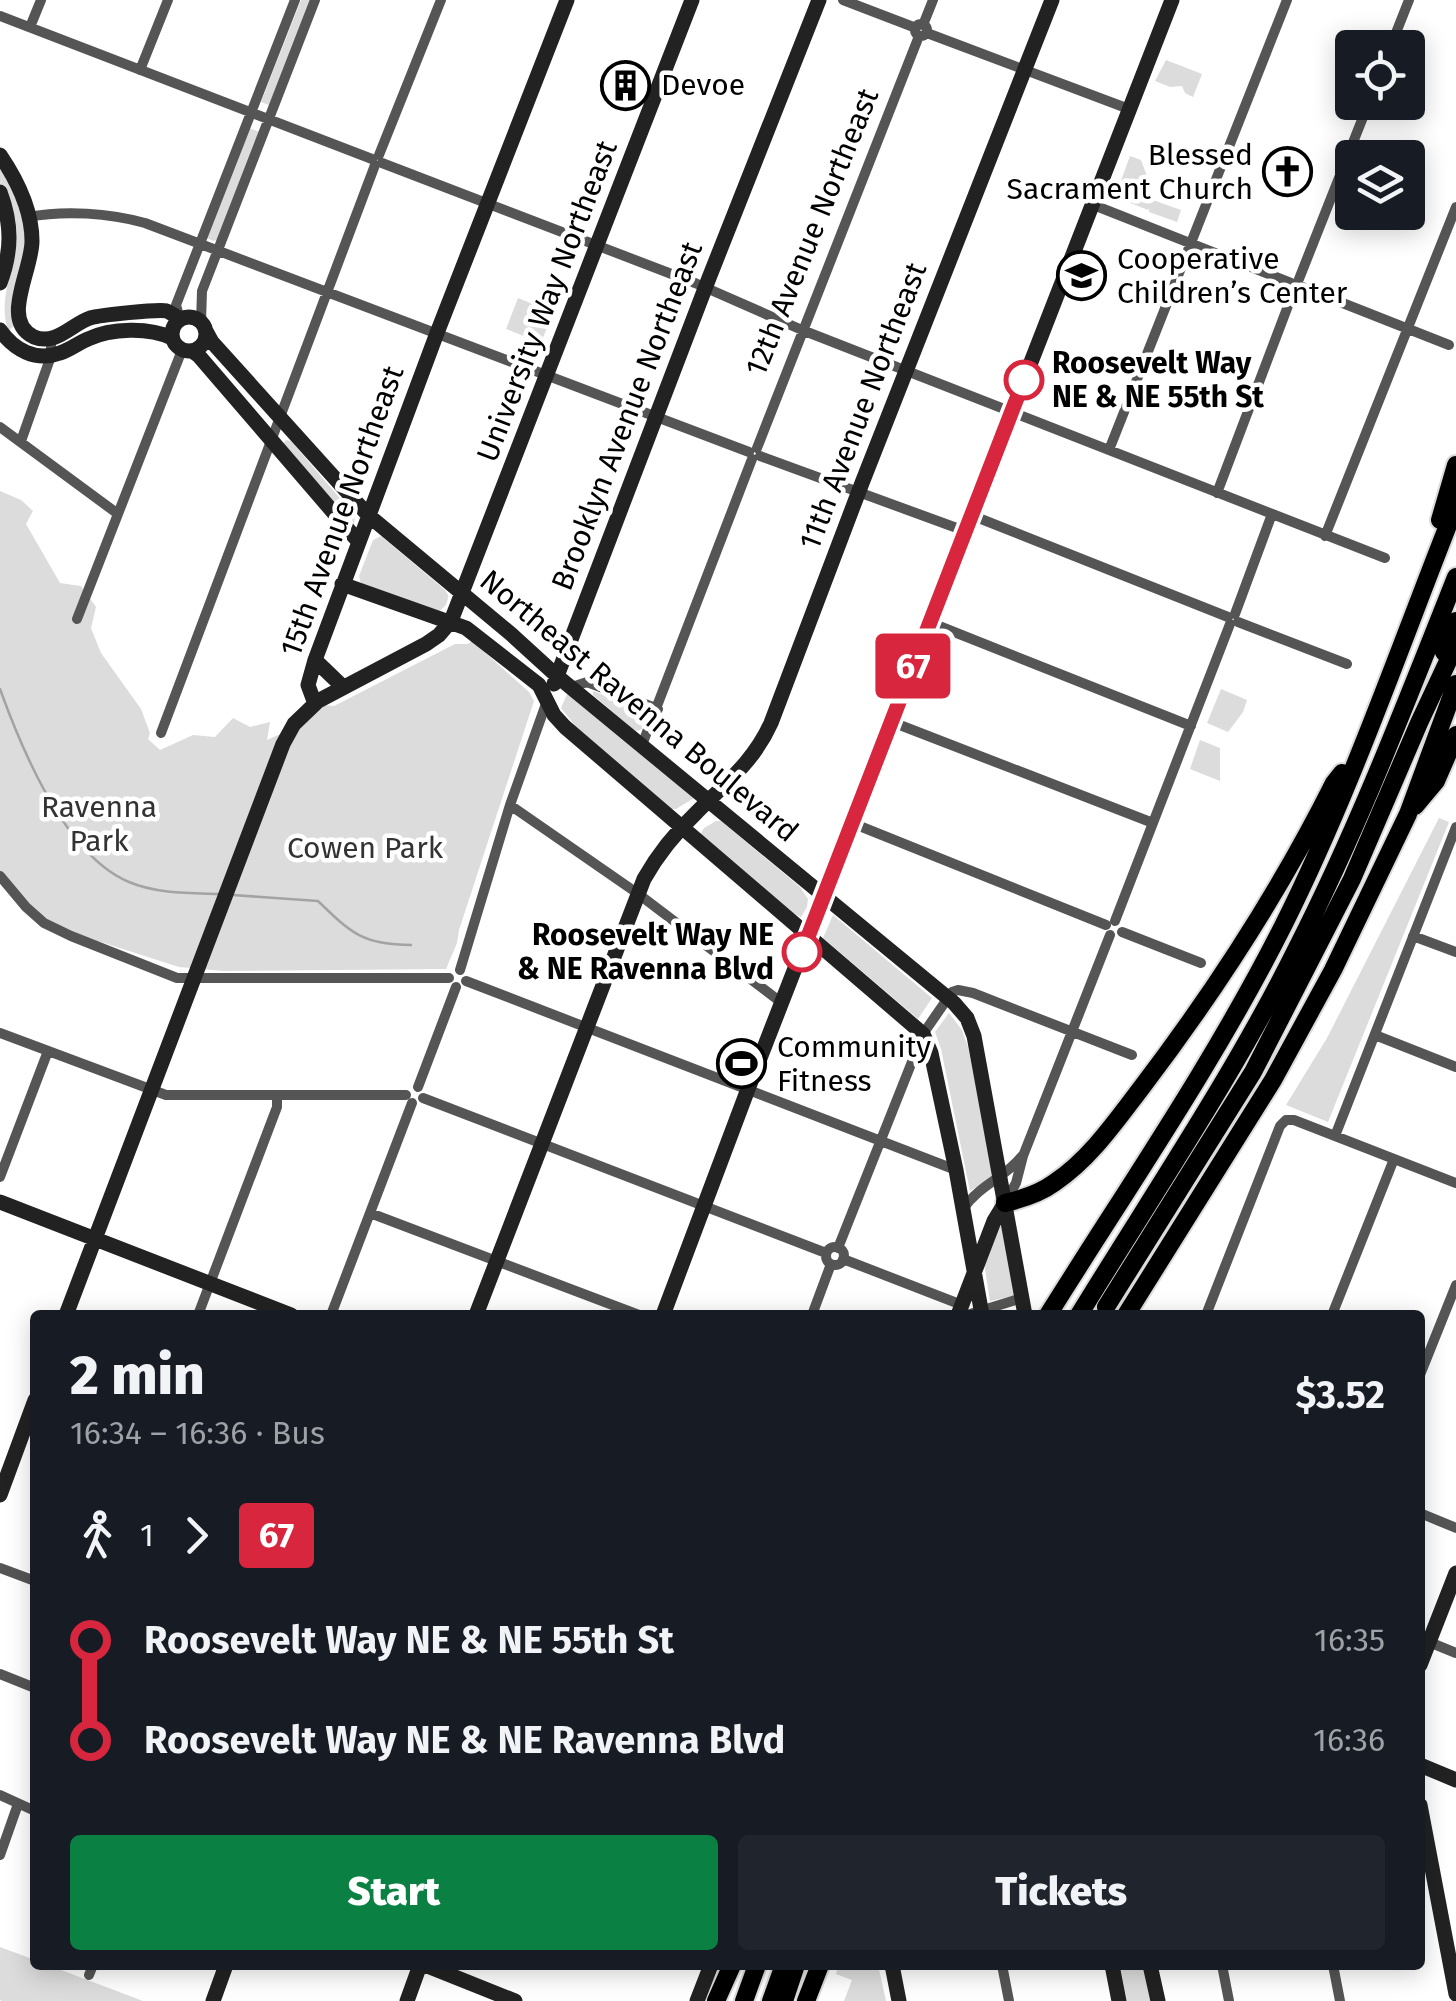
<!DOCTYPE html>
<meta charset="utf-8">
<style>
:root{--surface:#171b24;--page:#20242c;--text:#f1f3f6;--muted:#9ea1a6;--accent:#0b8043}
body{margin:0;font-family:"Fira Sans",sans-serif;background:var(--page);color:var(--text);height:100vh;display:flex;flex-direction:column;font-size:38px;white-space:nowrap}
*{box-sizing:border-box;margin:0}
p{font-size:32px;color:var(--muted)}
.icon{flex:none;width:55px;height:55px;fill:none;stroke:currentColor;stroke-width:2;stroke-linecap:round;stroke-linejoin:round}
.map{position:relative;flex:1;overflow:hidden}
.details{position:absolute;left:30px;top:1310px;width:1395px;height:660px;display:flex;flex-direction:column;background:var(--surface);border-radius:10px;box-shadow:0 5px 25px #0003}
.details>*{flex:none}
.badge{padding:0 20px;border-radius:8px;font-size:35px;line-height:65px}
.fabs{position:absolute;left:1335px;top:30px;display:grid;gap:20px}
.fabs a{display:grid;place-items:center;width:90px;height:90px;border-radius:10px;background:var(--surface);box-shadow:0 5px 25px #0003;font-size:50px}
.map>.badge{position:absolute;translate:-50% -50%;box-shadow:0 0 0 5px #fff}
.legs{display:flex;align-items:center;gap:15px;height:110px;padding:0 40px;font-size:32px}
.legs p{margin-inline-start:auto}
.headline{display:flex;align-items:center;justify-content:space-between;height:170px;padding:0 40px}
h1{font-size:55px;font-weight:800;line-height:75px}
.button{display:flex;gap:20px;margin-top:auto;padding:20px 40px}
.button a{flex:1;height:115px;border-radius:10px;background:var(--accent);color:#fff;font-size:40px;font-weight:800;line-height:115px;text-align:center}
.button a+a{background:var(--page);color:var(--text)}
ul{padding:0 40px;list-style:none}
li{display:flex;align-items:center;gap:35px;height:100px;font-size:38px}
li i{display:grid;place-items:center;width:15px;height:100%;margin:0 12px;background:currentColor}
li i::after{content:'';width:25px;height:25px;margin:-12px;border:8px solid;border-radius:50%;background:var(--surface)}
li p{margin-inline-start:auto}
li:first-child i{background:linear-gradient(#0000 50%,currentColor 0)}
li:last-child i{background:linear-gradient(currentColor 50%,#0000 0)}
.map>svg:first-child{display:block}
.green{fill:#dcdcdc}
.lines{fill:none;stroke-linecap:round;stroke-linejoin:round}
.stream{stroke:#a3a3a3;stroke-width:2.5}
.highway-casing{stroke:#dbdbdb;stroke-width:22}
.street{stroke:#555;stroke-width:10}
.secondary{stroke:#222;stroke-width:15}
.highway{stroke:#000;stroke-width:18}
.line-1-casing{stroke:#fff;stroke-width:22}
.line-1{stroke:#d7263d;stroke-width:15}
.stop-1-dot{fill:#fff;stroke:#d7263d;stroke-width:5}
.labels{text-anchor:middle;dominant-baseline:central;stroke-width:9;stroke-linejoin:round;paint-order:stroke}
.poi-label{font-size:30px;fill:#000;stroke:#fff;text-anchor:start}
.street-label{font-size:30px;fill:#000;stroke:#fff}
.stop-label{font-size:30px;font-weight:bold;fill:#000;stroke:#fff;text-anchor:start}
.park-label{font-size:30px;fill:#333;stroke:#fff}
</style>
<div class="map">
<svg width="1456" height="2001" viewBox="0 0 1456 2001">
<rect width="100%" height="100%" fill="#fff"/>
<!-- green -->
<path class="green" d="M301,0H313L271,106L261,102Z
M1166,60L1202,74L1193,97L1185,93L1182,86L1170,87L1155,81Z
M249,128L260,132L217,240L213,241L207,238Z
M1130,156L1141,160L1147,176V192L1151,203L1153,200L1181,210L1177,222L1149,212V208L1148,210L1115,197Z
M0,163C21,198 32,230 22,271C16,294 6,301 14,326L8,331C0,305 8,288 12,262C15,246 6,209 4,190L0,183Z
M518,298L553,312L541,343L506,329Z
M286,440L291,441L355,516L354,523L350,525L282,445Z
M0,491L21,500L33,511L26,524L60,583L81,586L96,607L91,628L101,653L141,709L150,733L148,739L160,750L193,735L215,737L233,718L250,727L270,722L267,740L291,729L315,704L334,706L455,644H468L472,641L529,692L534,701L459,930L457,943L446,969L223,971L179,967L101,942L86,940L52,925L0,882Z
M381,536L445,590L448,595C448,602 446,607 439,611L361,584L359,576L373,540Z
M1221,689L1247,700L1243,712L1228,732L1207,723Z
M593,691L648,711L642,729L637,731L633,729L593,695Z
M568,692L694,798L676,809H671L580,732L561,708Z
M1200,740L1220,748V781L1190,769Z
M1439,818L1449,822L1328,1122L1286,1105L1327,1038Z
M716,821H721L800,887L808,899L807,907L801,917L796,915L700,835L704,828Z
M833,915L932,998L918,1019L823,938Z
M949,1013L962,1030L968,1047L994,1176L970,1191L941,1049L935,1032Z
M1001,1221L1017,1295L990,1301L984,1263Z
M0,1947L35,1960V1965H48L143,2001H2L0,2000Z
M838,1965H878L886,2001H844L852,1980L836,1974Z
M1120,1965H1148L1155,2001H1127Z"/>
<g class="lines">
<!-- stream -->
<path class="stream" d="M0,689C22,750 66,856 129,882C157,894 191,893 220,894
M233,895L318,901C351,933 363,945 411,945"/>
<defs>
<path id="highway" d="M1440,520L1456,465
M1444,652L1456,621
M1415,806L1436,781L1456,735
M1005,1203C1022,1199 1039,1194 1054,1183C1090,1159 1116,1121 1142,1087C1215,991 1280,891 1334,783L1342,773
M1106,1307L1253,1072L1352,879L1419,723L1456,644
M1048,1315C1128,1187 1215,1061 1283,926C1351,790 1400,646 1456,505
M1079,1315C1153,1194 1234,1075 1297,948C1358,828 1406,703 1456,577
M1126,1315L1273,1080L1333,970L1408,814L1456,684
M716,2001L732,1965
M744,2001L757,1965
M771,2001L784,1965
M784,2001L796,1965
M806,2001L820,1965"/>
</defs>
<!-- highway casing -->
<use href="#highway" class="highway-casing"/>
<!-- street -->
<path class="street" d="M843,0L916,28
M0,16L372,159
M915 30a6 6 0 1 1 12 0a6 6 0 1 1-12 0Z
M923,25L933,0
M30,27L41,0
M927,33L1129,109
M1390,48L1409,0
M140,70L168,0
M379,155L441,0
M382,163L695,283L802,330L1385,558
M1091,204L1291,283
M28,217C65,210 109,213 145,223L749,452
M1299,279L1369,102
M1302,287L1449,345
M180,319L176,305L295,0
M201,322L202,291L315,0
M0,427L118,514
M21,441L51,356V339
M757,448L919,36
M1109,450L1287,0
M760,456L965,531
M1217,493L1294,290
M971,515L1228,617
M1325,536L1456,207
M1235,614L1272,514
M77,619L182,350
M929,622L1191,726
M1238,622L1347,664
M572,687L587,682L658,709
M892,722L1153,823
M161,733L375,165
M642,745L752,459
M510,805L637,893L782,1003
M852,823L1106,925
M0,876L26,907L44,923L71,936L177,978H449
M1115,921L1230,624
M1122,932L1201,963
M1413,936L1456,952
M460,970L510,805L547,701
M466,981L956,1170
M0,1033L166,1095H406
M1375,1035L1456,1067
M418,1087L456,987
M423,1098L826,1253
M1335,1136L1456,827
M0,1177L48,1051
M1005,1202L1016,1183L1023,1156L1110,935
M963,1209C979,1185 1005,1178 1022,1156
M370,1213L639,1315
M826 1256a9 9 0 1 1 18 0a9 9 0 1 1-18 0Z
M838,1248L923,1034L952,992L958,990L973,993L1132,1055
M843,1259L962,1305
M198,1315L277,1107V1096
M331,1315L412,1103
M812,1315L831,1264
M967,1315L1022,1298
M1206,1315L1280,1126L1286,1120H1294L1456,1183
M1332,1315L1394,1159
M1420,1375L1456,1285
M1420,1513L1456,1528
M0,1568L35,1581
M1429,1642L1456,1653
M0,1674L35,1688
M0,1795L35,1811
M0,1855L18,1804
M1002,1965L1009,2001
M1222,1965L1229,2001
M1333,1965L1340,2001
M89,1975L93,1965"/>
<!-- secondary -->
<path class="secondary" d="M0,155C17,180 32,210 32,241C32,271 0,321 34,337C56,346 72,324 90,318C100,315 158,309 167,311C168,311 180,319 180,319
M0,192C12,224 12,251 0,283
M172 334a17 17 0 1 1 34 0a17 17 0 1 1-34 0Z
M0,330C14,350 36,362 60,353C70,350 78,343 88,339C111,328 149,327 172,338
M206,331L212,342L368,515L511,634L557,676L954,1003L967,1018L974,1036L1025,1315
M192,351L199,356L358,541
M342,584L466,628L539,685L554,715L565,727L923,1034L931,1053L956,1170L982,1315
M315,660L343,687
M554,684L709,278L819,0
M315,704L308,685L315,660L437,333L567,0
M0,1202L291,1315
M66,1315L283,744L294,724L318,701L426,644L439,635L451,621L692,0
M476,1315L644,879C658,854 676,832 697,812C726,783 754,761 771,723L862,483L1052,0
M663,1315L748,1089L1172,0
M958,1315L994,1221L1005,1203
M0,1495L35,1400
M1420,1665L1456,1573
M1420,1765L1456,1780
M1420,1805L1456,1994
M425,1965L515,2001
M892,1965L899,2001
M1112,1965L1119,2001
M1150,1965L1158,2001
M213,2001L226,1965
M407,2001L420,1965
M697,2001L711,1965"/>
<!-- highway -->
<use href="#highway" class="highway"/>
</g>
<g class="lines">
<defs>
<path id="line-1" d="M802,952L1024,380"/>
</defs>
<!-- line-1 casing -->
<use href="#line-1" class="line-1-casing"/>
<!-- line-1 -->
<use href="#line-1" class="line-1"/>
</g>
<!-- icons -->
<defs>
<symbol id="building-ring" viewBox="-11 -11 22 22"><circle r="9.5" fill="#fff" stroke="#000" stroke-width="1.5"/><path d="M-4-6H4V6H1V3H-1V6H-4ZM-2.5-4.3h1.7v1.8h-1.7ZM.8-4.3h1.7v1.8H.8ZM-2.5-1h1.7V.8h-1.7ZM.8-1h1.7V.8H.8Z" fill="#000"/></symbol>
<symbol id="church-ring" viewBox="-11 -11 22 22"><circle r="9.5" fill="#fff" stroke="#000" stroke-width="1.5"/><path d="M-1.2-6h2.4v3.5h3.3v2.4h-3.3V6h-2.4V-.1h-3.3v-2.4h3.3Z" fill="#000"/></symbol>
<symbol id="school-ring" viewBox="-11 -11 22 22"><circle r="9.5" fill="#fff" stroke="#000" stroke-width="1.5"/><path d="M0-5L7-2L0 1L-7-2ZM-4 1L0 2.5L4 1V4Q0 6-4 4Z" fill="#000"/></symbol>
<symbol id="stadium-ring" viewBox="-11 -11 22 22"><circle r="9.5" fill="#fff" stroke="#000" stroke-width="1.5"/><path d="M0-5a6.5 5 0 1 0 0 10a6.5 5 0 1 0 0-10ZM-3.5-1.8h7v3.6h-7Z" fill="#000"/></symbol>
</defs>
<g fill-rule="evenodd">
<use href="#building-ring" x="598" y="58" width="55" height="55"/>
<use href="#church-ring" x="1260" y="144" width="55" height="55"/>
<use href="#school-ring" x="1054" y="248" width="55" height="55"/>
<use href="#stadium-ring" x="714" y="1036" width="55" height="55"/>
</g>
<!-- markers -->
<g class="stop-1-dot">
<circle cx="1024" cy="380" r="18"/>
<circle cx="802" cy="952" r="18"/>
</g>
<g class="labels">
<!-- poi labels -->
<g class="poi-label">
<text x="661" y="85">Devoe</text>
<text x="1253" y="155" text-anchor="end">Blessed<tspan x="1253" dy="34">Sacrament Church</tspan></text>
<text x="1117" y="259">Cooperative<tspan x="1117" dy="34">Children’s Center</tspan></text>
<text x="777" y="1047">Community<tspan x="777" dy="34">Fitness</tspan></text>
</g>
<!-- street labels -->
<g class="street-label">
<text transform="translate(812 232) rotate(-68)">12th Avenue Northeast</text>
<text transform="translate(547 301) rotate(-69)">University Way Northeast</text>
<text transform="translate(863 406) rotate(-69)">11th Avenue Northeast</text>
<text transform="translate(627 416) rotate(-69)">Brooklyn Avenue Northeast</text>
<text transform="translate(342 511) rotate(-70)">15th Avenue Northeast</text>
<text transform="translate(639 706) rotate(40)">Northeast Ravenna Boulevard</text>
</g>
<!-- stop labels -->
<g class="stop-label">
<text x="1052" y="363">Roosevelt Way<tspan x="1052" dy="34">NE &amp; NE 55th St</tspan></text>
<text x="774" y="935" text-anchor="end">Roosevelt Way NE<tspan x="774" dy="34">&amp; NE Ravenna Blvd</tspan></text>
</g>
<!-- park labels -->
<g class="park-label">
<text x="99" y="807">Ravenna<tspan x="99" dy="34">Park</tspan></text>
<text x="365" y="848">Cowen Park</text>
</g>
</g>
</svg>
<div class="fabs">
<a><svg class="icon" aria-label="locate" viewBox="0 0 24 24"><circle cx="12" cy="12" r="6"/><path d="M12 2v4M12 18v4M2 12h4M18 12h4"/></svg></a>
<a><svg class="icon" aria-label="layers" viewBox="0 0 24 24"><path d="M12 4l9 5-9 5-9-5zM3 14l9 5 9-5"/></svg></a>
</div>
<b class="badge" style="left:913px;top:666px;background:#d7263d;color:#fff">67</b>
<section class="details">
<div class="headline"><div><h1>2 min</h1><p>16:34 – 16:36 · Bus</p></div><b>$3.52</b></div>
<div class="legs"><svg class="icon" aria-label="walk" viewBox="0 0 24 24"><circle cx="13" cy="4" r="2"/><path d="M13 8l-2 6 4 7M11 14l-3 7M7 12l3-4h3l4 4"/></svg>1<svg class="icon" aria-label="forward" viewBox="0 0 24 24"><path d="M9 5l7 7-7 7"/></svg><b class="badge" style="background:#d7263d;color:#fff">67</b></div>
<ul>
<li><i style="color:#d7263d"></i><b>Roosevelt Way NE &amp; NE 55th St</b><p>16:35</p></li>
<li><i style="color:#d7263d"></i><b>Roosevelt Way NE &amp; NE Ravenna Blvd</b><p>16:36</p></li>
</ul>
<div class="button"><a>Start</a><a>Tickets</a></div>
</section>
</div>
